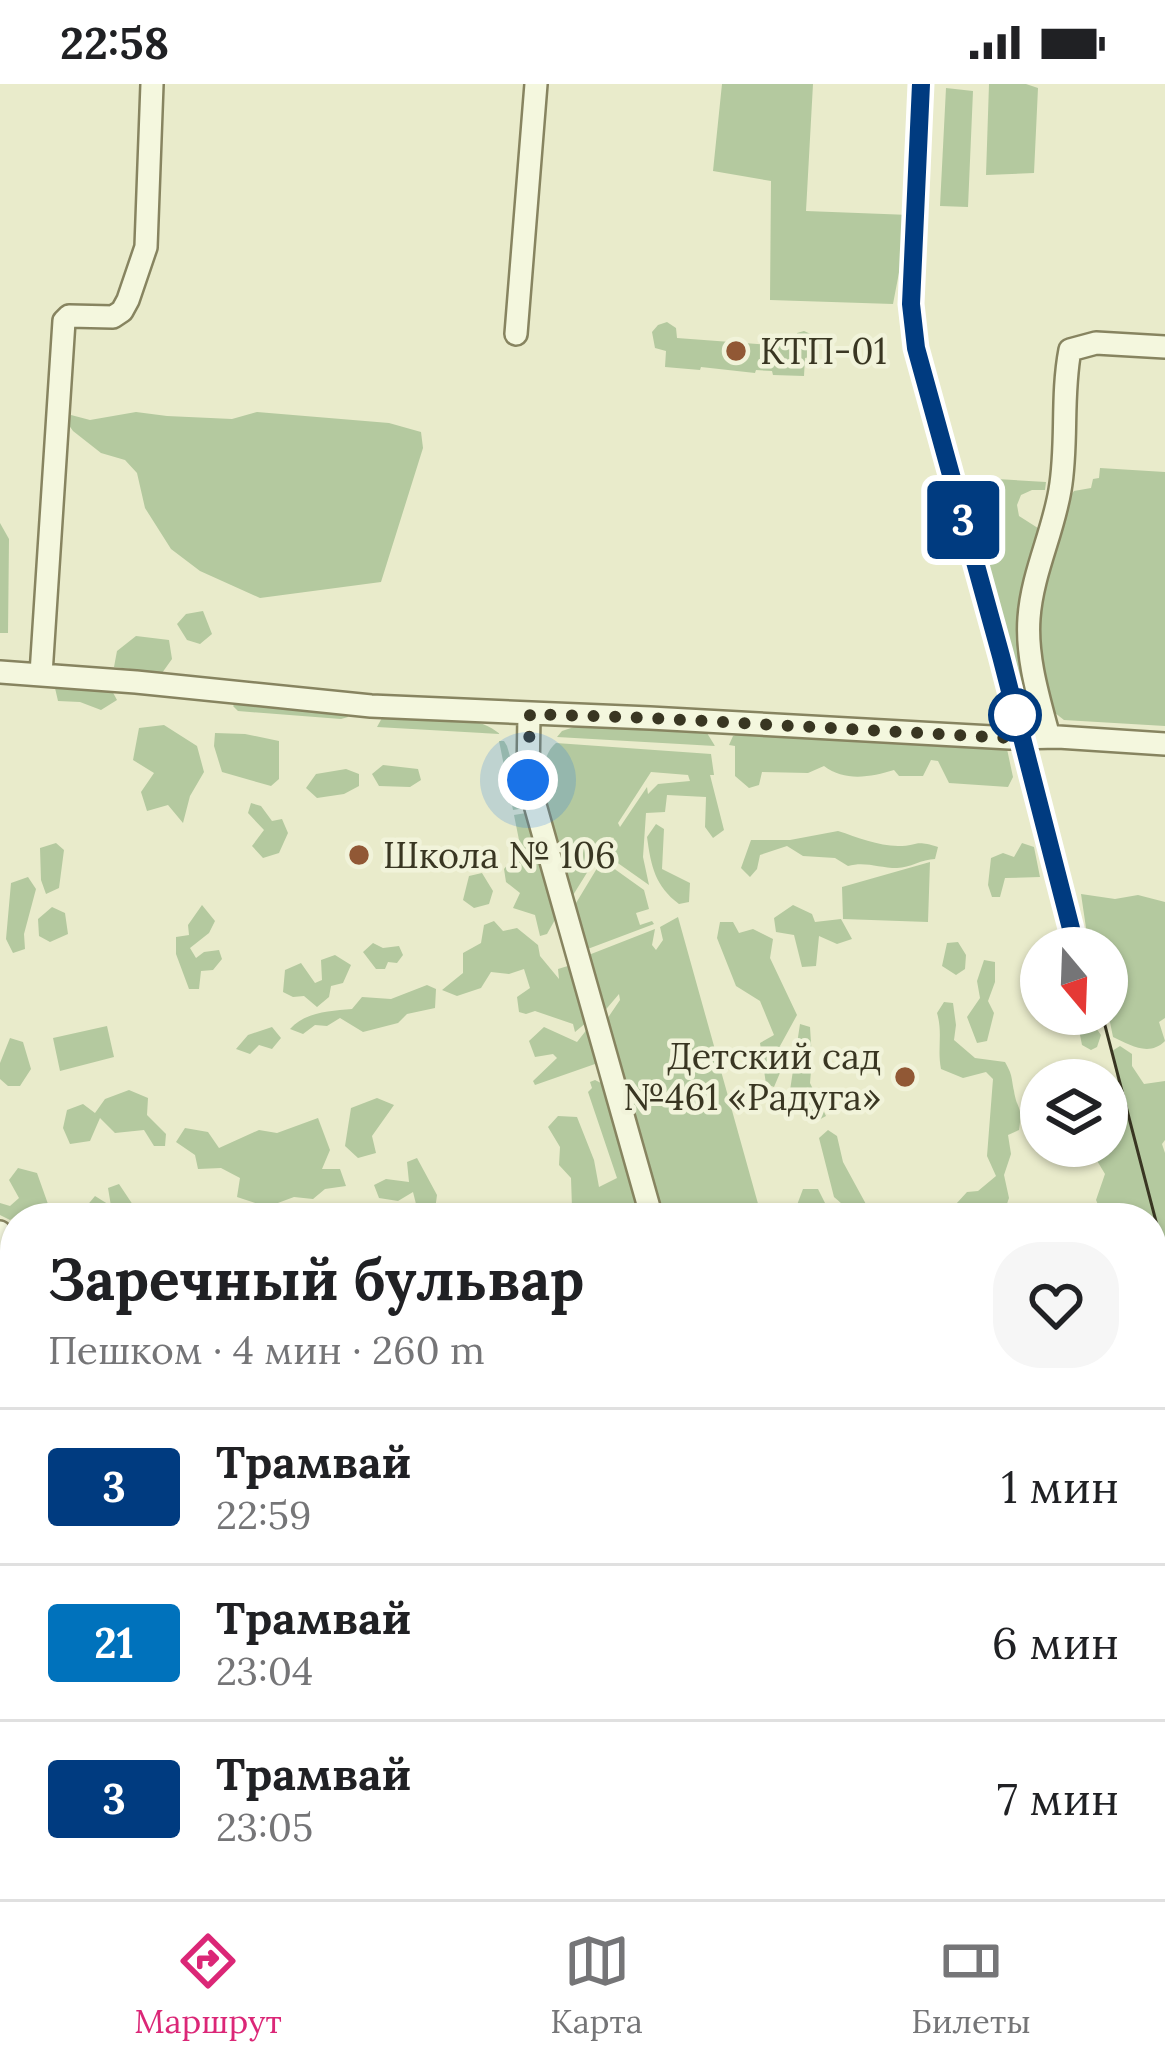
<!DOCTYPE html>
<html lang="ru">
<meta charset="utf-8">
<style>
:root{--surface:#fff;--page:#f6f6f6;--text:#202124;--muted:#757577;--line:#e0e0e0;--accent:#db2777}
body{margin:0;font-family:Lora,serif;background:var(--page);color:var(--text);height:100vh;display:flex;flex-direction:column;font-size:45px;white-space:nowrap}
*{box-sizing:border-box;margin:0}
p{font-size:39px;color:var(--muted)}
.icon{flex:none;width:66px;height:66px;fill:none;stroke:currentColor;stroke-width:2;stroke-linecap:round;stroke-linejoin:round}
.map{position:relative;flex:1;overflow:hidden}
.side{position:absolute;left:0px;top:1119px;width:1167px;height:696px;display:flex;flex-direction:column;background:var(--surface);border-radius:48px 48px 0 0;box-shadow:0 3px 9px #0004}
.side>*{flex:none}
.badge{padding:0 24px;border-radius:9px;font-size:42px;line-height:78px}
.needle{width:78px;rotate:161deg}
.fabs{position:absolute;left:1020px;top:843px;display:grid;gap:24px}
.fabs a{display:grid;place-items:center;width:108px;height:108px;border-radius:50%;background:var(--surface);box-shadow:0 3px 9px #0004;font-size:60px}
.you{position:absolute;width:60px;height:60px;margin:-30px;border:9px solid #fff;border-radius:50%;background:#1a73e8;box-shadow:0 0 0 18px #1a73e833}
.map>.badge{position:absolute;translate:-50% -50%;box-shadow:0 0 0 6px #fff}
.round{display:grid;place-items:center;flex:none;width:126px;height:126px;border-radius:48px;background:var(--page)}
.overview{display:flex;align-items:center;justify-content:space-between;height:204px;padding:0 48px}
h1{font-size:57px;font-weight:700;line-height:90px}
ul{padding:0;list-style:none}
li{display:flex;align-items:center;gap:36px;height:156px;padding:0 48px;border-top:3px solid var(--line)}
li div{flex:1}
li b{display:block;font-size:45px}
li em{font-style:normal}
li .badge{min-width:132px;font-weight:700;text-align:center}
.status{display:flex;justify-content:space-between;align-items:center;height:84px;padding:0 60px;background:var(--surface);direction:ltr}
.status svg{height:33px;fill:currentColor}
.menu{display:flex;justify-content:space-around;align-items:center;height:168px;border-top:3px solid var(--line);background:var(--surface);font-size:33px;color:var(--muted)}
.menu a{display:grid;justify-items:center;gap:6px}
.menu .current{color:var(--accent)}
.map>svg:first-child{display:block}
.green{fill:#b4c99f;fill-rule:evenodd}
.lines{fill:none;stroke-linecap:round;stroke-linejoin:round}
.minor-casing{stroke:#878460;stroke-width:26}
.minor{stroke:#f4f7de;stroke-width:21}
.tram{stroke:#393622;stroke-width:3}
.line-casing{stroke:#fff;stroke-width:27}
.line{stroke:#003b80;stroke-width:18}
.walk{stroke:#393622;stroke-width:12;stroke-dasharray:0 21.6}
.poi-dot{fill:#915835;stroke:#f1f3da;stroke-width:4.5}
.stop-dot{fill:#fff;stroke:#003b80;stroke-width:6}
.labels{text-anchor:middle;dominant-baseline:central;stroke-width:9;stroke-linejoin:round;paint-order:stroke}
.poi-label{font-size:36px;fill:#393622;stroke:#f1f3da;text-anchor:start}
</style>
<div class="status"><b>22:58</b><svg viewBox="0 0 49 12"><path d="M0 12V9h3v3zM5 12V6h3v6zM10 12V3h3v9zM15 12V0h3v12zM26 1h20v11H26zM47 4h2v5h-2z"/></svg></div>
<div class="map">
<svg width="1165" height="1815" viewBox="0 0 1165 1815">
<rect width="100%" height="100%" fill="#e9ebcb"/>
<!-- green -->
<path class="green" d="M722,0H813L806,127L910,131L893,220L770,216L771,97L713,87Z
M989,0H1026L1038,4L1034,89L986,91Z
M946,4L973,7L968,123L940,122Z
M667,238L676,244L677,254L796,263L797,249L804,247L815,252L818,264L814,272L805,274L804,292L773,291L772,287L756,286L755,289L701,283L700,286L665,283L666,267L655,264L652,248L658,241Z
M136,328L167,332L232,335L257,328L389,339L421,348L423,364L381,498L260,514L200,487L171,465L145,424L137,389L125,376L101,369L73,347L66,337L71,331L90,336Z
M1100,384L1165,388V642L1064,636L1050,625L1039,579L1037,532L1065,420L1074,407L1091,404L1093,395L1099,394Z
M964,393L1046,398L1045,406H1032L1021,411L1017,421L1019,432L1041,446L1033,633L1028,638Z
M0,439L9,455L8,549H0Z
M203,527L212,550L200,560L187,556L177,540L186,530Z
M136,552L169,556L172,575L162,589L114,583L117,567Z
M67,600L110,603L117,616L101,626L80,618L58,617L55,604Z
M239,615L345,625L348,633L341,635L238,627L233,622Z
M383,632C418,633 473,627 500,650L377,643Z
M583,640L699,646L707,649L715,662L557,653L562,647Z
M164,641L197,662L204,688L190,712L183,739L168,721L147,727L141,708L154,689L133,676L139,644Z
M742,648L1007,665L1013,693L1008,703L949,699L938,677L931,676L923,692H899L894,686C871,693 845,698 824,682L808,689L762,688L759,701L749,704L735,692V662L729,661L733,652Z
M215,649L245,650L279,657V695L271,702L222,688L214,662Z
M499,657H504L507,662L525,724L513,726Z
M556,659L711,670L714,691H710L724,746L713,754L705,743L706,713L667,711L665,728L646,729L643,773L649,801L605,770L614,754L609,753L601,767L583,754L585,761L598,771L570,816C560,779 523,687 556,659ZM651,688L688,691L690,697L658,700L648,710L647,703L620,743L618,739Z
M383,681L418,685L421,696L410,703L379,702L372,690Z
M346,685L359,690V702L344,710L317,714L306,704L316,690Z
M251,719L261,722L272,737L282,735L288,749L279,769L263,774L252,762L264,746L248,729Z
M526,729L556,834L547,850L540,852L535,831L513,824L520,809L506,798L504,785L521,766L514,731Z
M656,740L664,745L662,785L690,799L689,818L679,820C655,802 651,782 647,753Z
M838,747C857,753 878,762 898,762C918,762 914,755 938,763L935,775C922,775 910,784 897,784C879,784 865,777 848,782L835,774L803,772L787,762L760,771L757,785L750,793L741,784L751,756H790Z
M56,759L64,766L59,804L46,810L41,796L40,764Z
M1022,759L1034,763L1040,793L1005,794L1000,813H992L988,801L991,774L1003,769L1014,773Z
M602,776L644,806L649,825L636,829L640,841L652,837L654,840L585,866L573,824Z
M930,778L928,838L843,835L842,803Z
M482,789L493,807L489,820L474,824L463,816L469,792Z
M28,793L36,805L24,850L25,865L13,869L6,855L11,799Z
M1081,810L1115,815L1138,811L1165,818V934L1159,938L1165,957C1149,973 1130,961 1113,953L1110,938L1104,930H1107V864H1089Z
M202,821L215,837L209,849L190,864L196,874L204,868L219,866L222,875L213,886L201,887L199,905H189L176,870V853L189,851L188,841Z
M793,821L812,830L815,838L841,835L852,855L837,860L819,852L816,882L802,883L794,851L776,848L774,834Z
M52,823L65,829L68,850L50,858L39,852L38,835Z
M678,833L762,1134H661L605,938L620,916L619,910L602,930L586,872L655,845L652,861L656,866L663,856L660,843Z
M494,837L503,847L517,844L538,861L540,872L559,895L558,885L571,881L587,938L575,948L573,940L535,927L526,930L519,928L517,913L530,904L524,885L509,890L491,888L481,904L457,912L442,906L463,889V869L481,859L484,841Z
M720,838H733L739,849L753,845L773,855L770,874L797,931L780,962L785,977L774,1003L766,1000L760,959L774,951L760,917L736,902L717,854Z
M958,858L966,871L965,885L956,891L942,882L947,859Z
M373,859L383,864L399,862L403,871L397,879L388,878L385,885H376L363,868Z
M335,871L351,881L343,899L331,902L329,913L317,923L304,912L293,913L283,908L285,886L301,879L315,899L322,896L321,876Z
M984,876L995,878V898L988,917L994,929L987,957L977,959L967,933L980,914L977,897Z
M427,901L436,905L435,924L407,930L398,939L363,948L340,934L327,942L315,941L303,950L290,945C305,928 330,927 352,925L362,913L391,915Z
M944,918L953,919L956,941L954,956L975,974L1005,978C1013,992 1011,993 1014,1007C1017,1027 1023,1020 1019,1046L1008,1051L1011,1070L1004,1091L1009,1114L1002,1134L959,1132L956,1120L967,1108L978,1107L996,1092L987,1072L993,995L986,988L963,994L941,985C937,965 943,949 937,929Z
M1063,930H1098L1094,941L1101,951L1097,963L1091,966L1082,961L1079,946L1069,939Z
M800,940L810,943L812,975L810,999L826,1032L813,1039L789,1013Z
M107,942L114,973L60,987L53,954Z
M272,943L281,954L272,965L259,961L250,970L236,965L248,951Z
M544,943L577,958L588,944L597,975L595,980L535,1001L533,997L557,974L553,970L535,973L529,957Z
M10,954L23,958L31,985L20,1002H8L0,995V979Z
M1120,962L1132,970V982L1144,1000L1165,997V1056L1162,1060L1165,1069V1162L1152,1165V1134H1104L1096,1116L1105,1090L1096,1075L1101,1062H1107V1024H1114L1120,1012L1112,967Z
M595,996L601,999L606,1006L643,1134H585L572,1124L571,1094L559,1081L560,1063L548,1043L558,1032L577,1033L594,1076L599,1103L617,1094L588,1008L592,1004L590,998Z
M129,1006L148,1014L147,1031L166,1050L165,1062H154L144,1046L115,1049L100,1034L90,1057L70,1060L63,1044L67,1026L83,1020L95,1029L105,1015Z
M377,1014L394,1021L372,1052L376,1069L358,1074L345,1062L351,1024Z
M318,1034L330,1066L322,1085H340L346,1102L325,1105L313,1115L294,1113L267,1123L237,1113L240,1094L221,1084L198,1085L195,1071L176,1058L185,1044L208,1048L219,1064L259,1046L277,1049Z
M828,1046L837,1052L843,1078L873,1133H857L834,1113L819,1054Z
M417,1074L437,1111L434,1134H424L417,1124L413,1108L398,1117L379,1114L374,1101L386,1095L409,1098L407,1078Z
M18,1084L37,1089L48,1120L38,1133L26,1126L10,1136L0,1131V1119L10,1122L19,1114L9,1096Z
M119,1100L137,1127L136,1134H88L85,1124L95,1112L111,1122L108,1104Z
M803,1105H818L826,1121L822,1134H802L797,1121Z
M1152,1187L1165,1201V1259L1153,1251Z
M14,1245L15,1263L10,1271L15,1284V1331C0,1304 0,1282 0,1250Z
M0,1367L7,1369L14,1390L8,1424L0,1421Z
M0,1686L15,1692V1745L0,1752Z
M357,1800H397L402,1815H359L363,1810Z
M851,1800H953L958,1815H856Z"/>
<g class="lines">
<defs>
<path id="minor" d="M516,250L536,0
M0,588L136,598L371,622L650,634L1010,654L1058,653L1165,660
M41,590L64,237L69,232L113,233L122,227L128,216L146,163L152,0
M529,630L528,696L652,1134
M1049,653C1039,615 1026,574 1029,534C1032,490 1053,449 1060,406C1068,360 1061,313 1070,266L1096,259L1165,263
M0,1148L15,1182
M1152,1640L1165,1639
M221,1800L225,1815
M843,1800L847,1815"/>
</defs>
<!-- minor casing -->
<use href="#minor" class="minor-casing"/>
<!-- minor -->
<use href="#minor" class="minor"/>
<!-- tram -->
<path class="tram" d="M929,0L918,190L919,240L1084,864
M1102,930L1165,1172
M1154,1160L1165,1203"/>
</g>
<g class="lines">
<defs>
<path id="line" d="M921,0L911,220L916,264L1001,572L1076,864"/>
</defs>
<!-- line casing -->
<use href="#line" class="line-casing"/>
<!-- line -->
<use href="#line" class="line"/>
<!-- walk -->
<path class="walk" d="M528,696L530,630L650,634L1010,654L1015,631"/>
</g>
<!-- markers -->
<g class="poi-dot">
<circle cx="736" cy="267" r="12"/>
<circle cx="359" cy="771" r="12"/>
<circle cx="905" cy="993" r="12"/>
</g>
<circle class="stop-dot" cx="1015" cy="631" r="24"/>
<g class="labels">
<!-- poi labels -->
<g class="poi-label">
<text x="760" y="267">КТП-01</text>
<text x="383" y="771">Школа № 106</text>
<text x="881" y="972" text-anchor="end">Детский сад<tspan x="881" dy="41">№461 «Радуга»</tspan></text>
</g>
</g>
</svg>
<div class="fabs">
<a><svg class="needle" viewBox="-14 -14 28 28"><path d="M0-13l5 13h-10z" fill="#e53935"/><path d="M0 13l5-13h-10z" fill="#757577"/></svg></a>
<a><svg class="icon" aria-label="layers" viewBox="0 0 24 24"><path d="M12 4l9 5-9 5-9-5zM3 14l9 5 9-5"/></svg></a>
</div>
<div class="you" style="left:528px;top:696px"></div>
<b class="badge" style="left:963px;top:436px;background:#003b80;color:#fff">3</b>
<section class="side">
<div class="overview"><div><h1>Заречный бульвар</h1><p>Пешком · 4 мин · 260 m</p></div><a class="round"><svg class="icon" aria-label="heart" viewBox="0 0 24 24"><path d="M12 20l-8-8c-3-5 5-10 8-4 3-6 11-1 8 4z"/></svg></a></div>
<ul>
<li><span class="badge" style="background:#003b80;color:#fff">3</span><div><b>Трамвай</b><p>22:59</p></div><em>1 мин</em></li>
<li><span class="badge" style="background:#0072bc;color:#fff">21</span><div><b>Трамвай</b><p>23:04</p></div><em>6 мин</em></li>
<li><span class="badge" style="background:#003b80;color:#fff">3</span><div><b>Трамвай</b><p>23:05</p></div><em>7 мин</em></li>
</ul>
</section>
</div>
<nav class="menu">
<a class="current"><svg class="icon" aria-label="directions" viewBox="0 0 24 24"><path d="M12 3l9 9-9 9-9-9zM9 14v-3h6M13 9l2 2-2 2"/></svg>Маршрут</a>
<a><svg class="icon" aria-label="map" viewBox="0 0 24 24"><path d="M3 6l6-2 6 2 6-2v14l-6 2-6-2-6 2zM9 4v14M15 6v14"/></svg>Карта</a>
<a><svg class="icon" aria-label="tickets" viewBox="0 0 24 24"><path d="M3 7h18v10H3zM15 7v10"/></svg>Билеты</a>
</nav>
